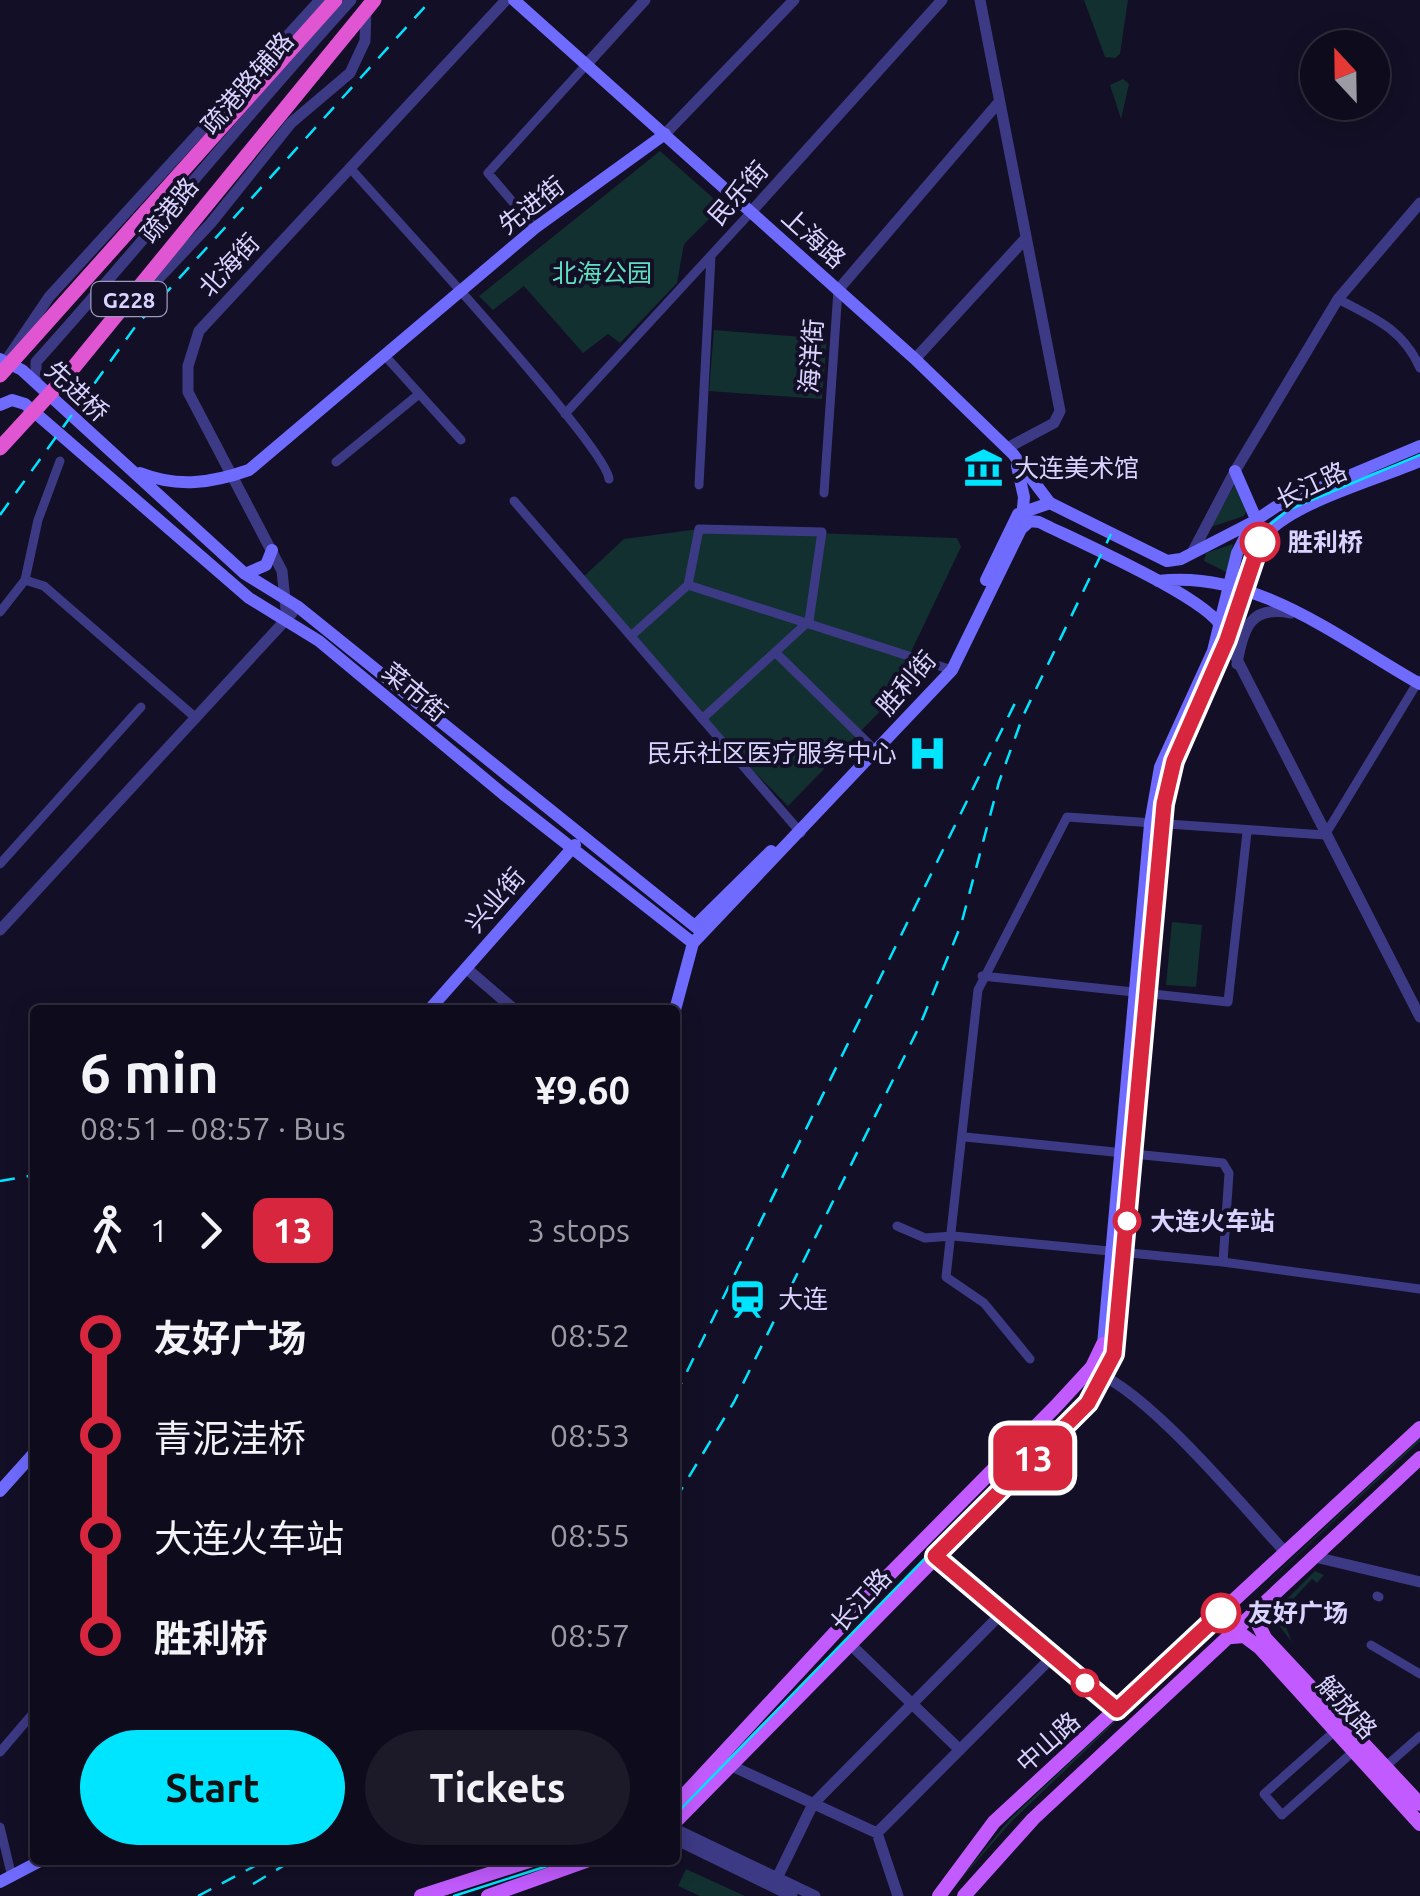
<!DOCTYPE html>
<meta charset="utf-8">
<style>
:root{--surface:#0e0b1c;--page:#1c1929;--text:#f1f3f6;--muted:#9b9ba3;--line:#2e2b3b;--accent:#00e5ff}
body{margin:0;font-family:Ubuntu,"Noto Sans SC",sans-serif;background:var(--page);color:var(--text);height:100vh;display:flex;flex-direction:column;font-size:38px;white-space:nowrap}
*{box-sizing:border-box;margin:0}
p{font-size:32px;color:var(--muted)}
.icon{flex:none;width:55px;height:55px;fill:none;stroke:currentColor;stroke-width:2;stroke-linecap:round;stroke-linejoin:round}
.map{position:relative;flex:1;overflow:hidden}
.side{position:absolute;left:30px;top:1005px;width:650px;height:860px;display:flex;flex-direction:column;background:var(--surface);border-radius:10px;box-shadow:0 5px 25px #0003,0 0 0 2px var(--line)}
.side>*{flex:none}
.badge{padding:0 20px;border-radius:15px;font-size:35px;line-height:65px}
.needle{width:65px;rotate:338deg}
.fabs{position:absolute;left:1300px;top:30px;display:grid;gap:20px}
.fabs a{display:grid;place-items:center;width:90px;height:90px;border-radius:50%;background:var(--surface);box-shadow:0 5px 25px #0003,0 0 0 2px var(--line);font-size:50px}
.map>.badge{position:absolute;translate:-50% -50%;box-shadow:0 0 0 5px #fff}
.legs{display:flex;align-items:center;gap:15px;height:110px;padding:0 50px;font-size:32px}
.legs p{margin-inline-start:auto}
.head{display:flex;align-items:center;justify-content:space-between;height:170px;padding:0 50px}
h1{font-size:55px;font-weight:600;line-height:75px}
.action{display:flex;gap:20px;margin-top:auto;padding:20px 50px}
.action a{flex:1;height:115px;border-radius:60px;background:var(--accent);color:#111;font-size:40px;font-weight:600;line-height:115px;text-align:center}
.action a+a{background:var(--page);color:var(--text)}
ul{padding:0 50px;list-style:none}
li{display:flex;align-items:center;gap:35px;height:100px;font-size:38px}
li i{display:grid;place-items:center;width:15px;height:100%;margin:0 12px;background:currentColor}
li i::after{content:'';width:25px;height:25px;margin:-12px;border:8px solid;border-radius:50%;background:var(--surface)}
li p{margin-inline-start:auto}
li:first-child i{background:linear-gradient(#0000 50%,currentColor 0)}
li:last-child i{background:linear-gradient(currentColor 50%,#0000 0)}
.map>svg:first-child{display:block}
.green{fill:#12302f}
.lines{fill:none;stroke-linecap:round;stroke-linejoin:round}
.minor{stroke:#3d3a85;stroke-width:9}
.tertiary{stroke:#3d3a85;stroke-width:11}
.secondary{stroke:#6f6bff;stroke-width:12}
.primary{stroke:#c25bff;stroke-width:14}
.trunk{stroke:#e055d1;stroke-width:15}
.tram{stroke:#00e5ff;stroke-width:2.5}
.rail{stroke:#00e5ff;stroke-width:2.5;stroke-dasharray:15 12;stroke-linecap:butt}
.line-1-casing{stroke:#fff;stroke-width:22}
.line-1{stroke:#d7263d;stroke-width:15}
.stop-1-dot{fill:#fff;stroke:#d7263d;stroke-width:5}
.labels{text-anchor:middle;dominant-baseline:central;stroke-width:8;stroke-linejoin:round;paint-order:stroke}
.shield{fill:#130f26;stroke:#9e99be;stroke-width:2.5}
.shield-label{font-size:22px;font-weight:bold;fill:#d9d4ff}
.street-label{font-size:25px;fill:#d9d4ff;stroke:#130f26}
.park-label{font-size:25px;fill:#5fe0c0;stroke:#130f26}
.poi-label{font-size:25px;fill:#d9d4ff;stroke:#130f26;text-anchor:start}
.stop-label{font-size:25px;font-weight:bold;fill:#d9d4ff;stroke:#130f26;text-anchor:start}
</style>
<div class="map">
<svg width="1420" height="1896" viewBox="0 0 1420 1896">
<rect width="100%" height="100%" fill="#130f26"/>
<!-- green -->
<path class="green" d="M1084,0H1128L1120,54L1115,58L1105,57Z
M1123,79L1129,84L1121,119L1110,85Z
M660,151L722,206L684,244L677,283L620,343L608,334L583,353L524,286L493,310L479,296Z
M714,330L827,339L822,399L709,391Z
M1235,484L1247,510L1244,516L1211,527Z
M699,529L957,538L961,547L910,654L925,665L788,806L702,719L581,579L624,539Z
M1233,544L1228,573L1204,561L1206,553Z
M1172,922L1202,925L1196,987L1166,985Z
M1420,1438V1441L1232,1616Z
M1315,1571L1324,1575L1317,1583L1312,1579L1280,1613L1292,1642L1271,1615Z
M1224,1618L1012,1821L946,1896L1010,1819Z
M686,1869L745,1896H700L678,1886Z"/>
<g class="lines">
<!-- minor -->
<path class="minor" d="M351,169C389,212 606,446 609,479
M535,228L488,173L586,65
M1338,299C1374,318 1403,329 1420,368
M387,358L461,440
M565,414L751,212
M336,462L419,394
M699,485L711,256
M824,493L838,290
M514,501L801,833
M25,580L44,586L196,718
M688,585L699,529L822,532L809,621L702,719
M688,585L952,670
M0,612L25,580L38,520L60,461
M631,636L688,585
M776,653L876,751
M0,864L141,707
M982,976L1228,1002L1247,832
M965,1137L1223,1163L1229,1173L1223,1262
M897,1226L925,1238L953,1236L1223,1262L1420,1289
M1030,1359L984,1303L946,1277L978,990L1067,817L1325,835L1419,680
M1377,1596L1379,1597
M1371,1645L1420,1674
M1336,1730L1264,1794L1282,1815L1355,1750
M0,1752L35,1711
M1385,1767L1420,1736
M0,1827L12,1877"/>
<!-- tertiary -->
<path class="tertiary" d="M980,0L1060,411L1054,423L1007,448
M586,65L645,0
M665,134L794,0
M751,212L942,0
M838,290L999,102
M127,312L211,223L291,123L350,73L365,41L366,8
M915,359L1026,238
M5,362L49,297L320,0
M36,383V362C143,243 243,119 351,0
M1192,553L1235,471L1338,299L1420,203
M287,619L282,571L188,392V366L199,331L506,0
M1227,640L1420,1017
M1237,664C1243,627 1251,605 1291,613
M0,930L292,613
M466,968L515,1010
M1088,1370C1141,1382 1246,1510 1286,1553
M935,1555L1117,1710
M1315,1557L1420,1582
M850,1644L960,1750
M734,1767L877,1833L898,1896
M675,1829L815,1896
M877,1833L1053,1656
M675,1839L792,1896
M777,1878L813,1804L1002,1613"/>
<!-- secondary -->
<path class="secondary" d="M514,0L915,359L1013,454L1050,503L1167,561L1181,559L1251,523
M0,359L22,370L245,574L297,606L702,932
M0,405L12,400L25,404L249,598L319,641L503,794L693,943
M1235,471L1256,519
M140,473C178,488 212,483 249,470L535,228L665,134
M1021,529L1030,521L1039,522C1073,539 1213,600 1222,629
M245,574L266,565L272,550
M986,580L1018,514L1050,503
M1158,581C1255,569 1340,639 1420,684
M695,926L771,851
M429,1010L575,845
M675,1010L693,943L952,670L1021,529L1024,497L1017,466
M1117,1341L1162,825C1170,757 1203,702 1227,638C1239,606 1243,558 1268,532C1298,501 1378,479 1420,461
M1103,1344L1150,824L1160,767L1213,651L1237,553L1253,522L1277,506L1420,446
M0,1491L35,1452
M0,1882L42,1860"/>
<!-- primary -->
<path class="primary" d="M1257,1612L1256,1620L1265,1638L1420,1804
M1232,1637L1244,1636L1260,1648L1420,1824
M675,1805L883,1581L1056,1406L1092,1367L1103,1344
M675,1822L1088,1403L1103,1383L1117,1341
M421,1896L532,1860
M488,1896L589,1860
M939,1896L994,1822L1420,1428
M964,1896L1033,1819L1420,1458"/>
<!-- trunk -->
<path class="trunk" d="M0,375L335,0
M0,448L69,373L374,0"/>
<!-- tram -->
<path class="tram" d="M675,1815L1088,1391L1113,1346L1156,825L1169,761L1214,663L1256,536L1288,510L1420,455
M454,1896L566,1860"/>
<!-- rail -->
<path class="rail" d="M0,515L135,327L431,0
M0,1181L35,1175
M675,1396L1017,699
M675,1500L734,1402L920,1025L961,925L999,782L1023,716L1111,534
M253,1884L293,1860
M198,1896L266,1860"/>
</g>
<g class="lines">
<defs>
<path id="line-1" d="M1221,1613L1117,1710L935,1556L1088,1403L1114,1354L1164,804L1174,761L1227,640L1260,542"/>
</defs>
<!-- line-1 casing -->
<use href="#line-1" class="line-1-casing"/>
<!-- line-1 -->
<use href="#line-1" class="line-1"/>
</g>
<!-- icons -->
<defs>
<symbol id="museum-bare" viewBox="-9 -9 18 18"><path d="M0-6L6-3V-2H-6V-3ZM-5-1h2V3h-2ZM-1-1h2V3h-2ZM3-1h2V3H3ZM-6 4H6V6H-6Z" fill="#00e5ff" stroke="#130f26" stroke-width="2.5" paint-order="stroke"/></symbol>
<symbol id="hospital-bare" viewBox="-9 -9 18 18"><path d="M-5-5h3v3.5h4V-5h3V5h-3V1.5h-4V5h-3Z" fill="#00e5ff" stroke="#130f26" stroke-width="2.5" paint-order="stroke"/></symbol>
<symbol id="station-bare" viewBox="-9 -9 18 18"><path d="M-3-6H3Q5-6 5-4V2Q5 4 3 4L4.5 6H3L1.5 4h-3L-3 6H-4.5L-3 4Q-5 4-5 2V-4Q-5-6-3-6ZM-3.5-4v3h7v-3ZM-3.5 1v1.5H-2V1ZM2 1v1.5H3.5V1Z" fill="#00e5ff" stroke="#130f26" stroke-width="2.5" paint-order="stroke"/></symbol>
</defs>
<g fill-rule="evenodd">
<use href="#museum-bare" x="956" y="440" width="55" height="55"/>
<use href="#hospital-bare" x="900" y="726" width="55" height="55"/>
<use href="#station-bare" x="720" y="1272" width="55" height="55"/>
</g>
<!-- markers -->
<g class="stop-1-dot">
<circle cx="1260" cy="542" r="18"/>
<circle cx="1127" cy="1221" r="12"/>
<circle cx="1221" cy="1613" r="18"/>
<circle cx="1085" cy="1683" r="12"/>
</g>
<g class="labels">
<!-- shield labels -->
<rect class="shield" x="91.5" y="282" width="75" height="34" rx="8"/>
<g class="shield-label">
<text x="129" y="299">G228</text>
</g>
<!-- street labels -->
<g class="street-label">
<text transform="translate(247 83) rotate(-49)">疏港路辅路</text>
<text transform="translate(738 193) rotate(-48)">民乐街</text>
<text transform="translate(531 205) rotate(-38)">先进街</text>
<text transform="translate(169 210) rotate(-51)">疏港路</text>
<text transform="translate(814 238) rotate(42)">上海路</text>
<text transform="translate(229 265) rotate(-47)">北海街</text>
<text transform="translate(811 356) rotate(-86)">海洋街</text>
<text transform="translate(77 391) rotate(43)">先进桥</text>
<text transform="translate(1311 485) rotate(-25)">长江路</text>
<text transform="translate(906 683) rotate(-49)">胜利街</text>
<text transform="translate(415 692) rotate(40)">菜市街</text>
<text transform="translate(495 900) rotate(-49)">兴业街</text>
<text transform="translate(861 1600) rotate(-47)">长江路</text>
<text transform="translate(1347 1707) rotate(48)">解放路</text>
<text transform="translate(1048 1742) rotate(-42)">中山路</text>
</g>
<!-- park labels -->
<g class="park-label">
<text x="602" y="273">北海公园</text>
</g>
<!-- poi labels -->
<g class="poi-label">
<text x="1014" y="468">大连美术馆</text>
<text x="897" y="753" text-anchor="end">民乐社区医疗服务中心</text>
<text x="778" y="1299">大连</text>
</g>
<!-- stop labels -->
<g class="stop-label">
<text x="1288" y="542">胜利桥</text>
<text x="1150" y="1221">大连火车站</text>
<text x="1248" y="1613">友好广场</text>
</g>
</g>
</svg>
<div class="fabs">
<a><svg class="needle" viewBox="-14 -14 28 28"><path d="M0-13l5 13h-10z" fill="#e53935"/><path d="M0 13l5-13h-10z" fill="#9b9ba3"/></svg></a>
</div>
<b class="badge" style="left:1033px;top:1458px;background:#d7263d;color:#fff">13</b>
<section class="side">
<div class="head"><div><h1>6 min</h1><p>08:51 – 08:57 · Bus</p></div><b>¥9.60</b></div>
<div class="legs"><svg class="icon" aria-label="walk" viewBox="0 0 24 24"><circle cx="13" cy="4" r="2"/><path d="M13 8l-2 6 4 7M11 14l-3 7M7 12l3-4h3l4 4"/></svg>1<svg class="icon" aria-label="forward" viewBox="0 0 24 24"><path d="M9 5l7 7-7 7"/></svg><b class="badge" style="background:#d7263d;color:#fff">13</b><p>3 stops</p></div>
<ul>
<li><i style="color:#d7263d"></i><b>友好广场</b><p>08:52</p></li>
<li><i style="color:#d7263d"></i><span>青泥洼桥</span><p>08:53</p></li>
<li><i style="color:#d7263d"></i><span>大连火车站</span><p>08:55</p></li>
<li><i style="color:#d7263d"></i><b>胜利桥</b><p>08:57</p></li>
</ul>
<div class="action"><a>Start</a><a>Tickets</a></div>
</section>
</div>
